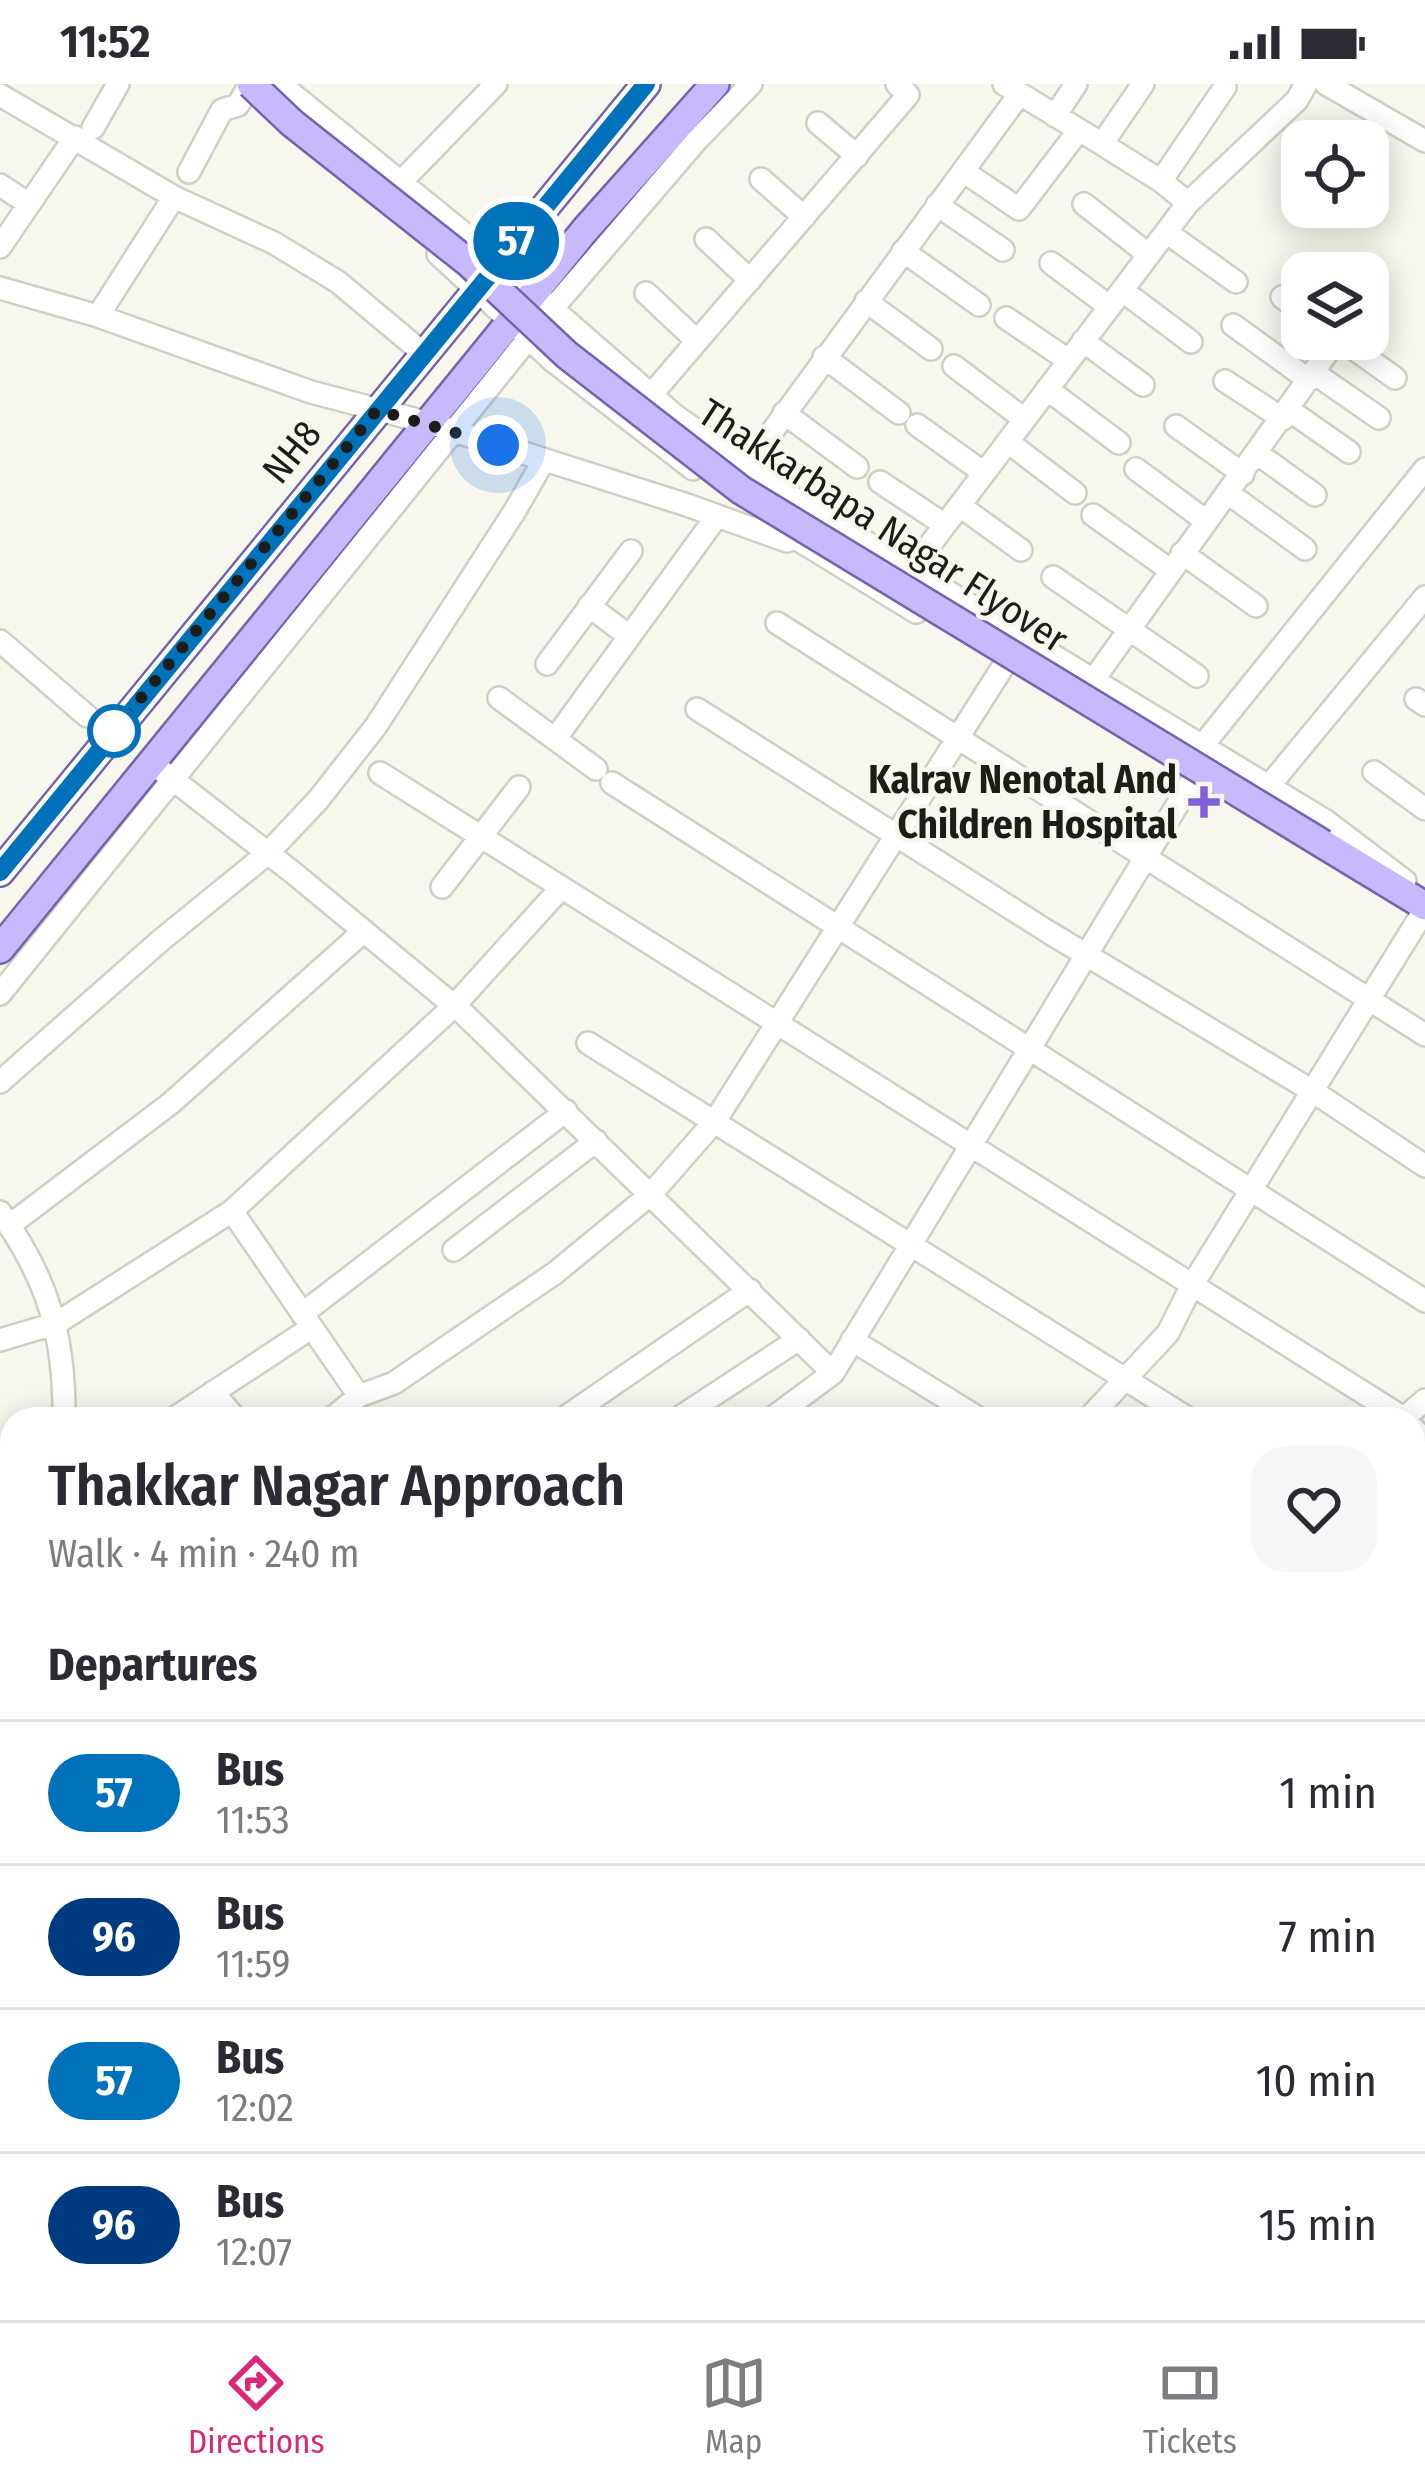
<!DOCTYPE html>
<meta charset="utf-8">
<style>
:root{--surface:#fff;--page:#f7f7f7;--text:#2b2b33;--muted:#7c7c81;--line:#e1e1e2;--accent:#db2777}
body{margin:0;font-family:"Fira Sans Condensed",sans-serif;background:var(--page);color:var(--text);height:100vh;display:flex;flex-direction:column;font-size:45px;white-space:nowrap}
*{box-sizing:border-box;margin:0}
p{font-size:39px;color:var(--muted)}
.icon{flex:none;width:66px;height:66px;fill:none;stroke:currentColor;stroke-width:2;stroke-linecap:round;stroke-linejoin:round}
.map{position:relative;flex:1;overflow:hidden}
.side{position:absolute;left:0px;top:1323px;width:1425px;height:915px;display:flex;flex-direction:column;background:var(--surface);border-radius:36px 36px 0 0;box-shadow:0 6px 30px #0003}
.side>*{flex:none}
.badge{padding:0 24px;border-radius:39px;font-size:42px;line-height:78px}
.buttons{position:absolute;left:1281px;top:36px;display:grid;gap:24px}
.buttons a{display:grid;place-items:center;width:108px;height:108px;border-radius:24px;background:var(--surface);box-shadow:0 6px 30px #0003;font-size:60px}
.you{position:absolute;width:60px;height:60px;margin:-30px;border:9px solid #fff;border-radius:50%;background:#1a73e8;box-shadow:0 0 0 18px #1a73e833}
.map>.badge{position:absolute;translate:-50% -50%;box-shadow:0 0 0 6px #fff}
h2{padding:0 48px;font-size:45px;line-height:108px}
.round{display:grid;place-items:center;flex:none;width:126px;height:126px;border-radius:36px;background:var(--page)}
.head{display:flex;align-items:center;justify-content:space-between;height:204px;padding:0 48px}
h1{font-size:57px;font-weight:600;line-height:90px}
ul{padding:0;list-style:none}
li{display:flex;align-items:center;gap:36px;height:144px;padding:0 48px;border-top:3px solid var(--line)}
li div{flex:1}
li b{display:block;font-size:45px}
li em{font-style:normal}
li .badge{min-width:132px;font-weight:700;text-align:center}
.status{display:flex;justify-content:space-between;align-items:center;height:84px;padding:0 60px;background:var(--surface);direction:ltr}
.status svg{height:33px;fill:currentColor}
.tabs{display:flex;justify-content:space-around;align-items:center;height:168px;border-top:3px solid var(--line);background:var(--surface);font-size:33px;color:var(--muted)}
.tabs a{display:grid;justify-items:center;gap:6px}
.tabs .active{color:var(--accent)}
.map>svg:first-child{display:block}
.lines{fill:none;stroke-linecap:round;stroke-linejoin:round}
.minor-casing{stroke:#d0cfc4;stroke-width:26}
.major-casing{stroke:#7364ab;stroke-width:32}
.minor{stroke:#fff;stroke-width:21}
.major{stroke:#c7b9fc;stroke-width:27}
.major-bridge-casing{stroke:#7364ab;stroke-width:32;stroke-linecap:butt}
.major-bridge{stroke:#c7b9fc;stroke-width:27}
.line-casing{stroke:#fff;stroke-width:27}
.line{stroke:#0072bc;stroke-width:18}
.walk{stroke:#1c1c18;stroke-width:12;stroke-dasharray:0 21.6}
.stop-dot{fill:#fff;stroke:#0072bc;stroke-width:6}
.poi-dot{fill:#8060db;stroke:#f8f7ed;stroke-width:4.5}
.labels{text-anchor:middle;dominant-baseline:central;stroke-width:9;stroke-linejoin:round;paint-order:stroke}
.street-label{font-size:39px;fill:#1c1c18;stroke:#f8f7ed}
.poi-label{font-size:39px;font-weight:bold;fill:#1c1c18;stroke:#f8f7ed;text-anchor:end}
</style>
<div class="status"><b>11:52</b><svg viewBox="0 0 49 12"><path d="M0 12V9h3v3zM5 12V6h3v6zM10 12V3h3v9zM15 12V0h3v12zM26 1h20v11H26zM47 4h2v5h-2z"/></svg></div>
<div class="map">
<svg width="1425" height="2236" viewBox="0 0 1425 2236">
<rect width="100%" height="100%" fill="#f8f7ed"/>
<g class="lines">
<defs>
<path id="minor" d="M280,0L499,178L673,330L767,398L1326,737L1405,797
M1004,0L1102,60L1143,0
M1326,0L1425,57
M0,11L174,113L274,159L338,198L423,269
M1055,32L1076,0
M818,39L857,72
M93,44L118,0
M1102,60L1161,97L1188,119
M963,87L1019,125L1079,46
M189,88L222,26L238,21L250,0
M761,95L804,133
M1161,97L1225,3
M399,100L496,0
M0,101L29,120
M1084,120L1149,171
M937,121L1003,166
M1166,148L1236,198
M706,155L750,196
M0,163L75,53
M903,167L979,221
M438,170L553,277L693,385
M1051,179L1110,223
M0,204L98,232L311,308L429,339L687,421L787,457
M1123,207L1191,258
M646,209L697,257
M1282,213L1302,228
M866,217L931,265
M98,232L174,113
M1006,234L1068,276
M1233,241L1309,296
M1340,255L1395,294
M1083,257L1143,301
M824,273L899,329
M954,282L1024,335
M1314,289L1379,334
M1225,297L1283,335
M1047,305L1119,359
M651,311L908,11L897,0
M1289,326L1349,368
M784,329L857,383
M917,341L984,389
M1176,342L1243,390
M1008,358L1075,409
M1258,370L1315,411
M746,383L1019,11
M1136,385L1206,437
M880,398L945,441
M1228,409L1305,465
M960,422L1021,466
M1093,431L1170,486
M779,444L916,528
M1182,469L1256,522
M911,486L1188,119L1297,16L1306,0
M1053,493L1197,592
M589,522L629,552
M777,539L1425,951
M0,557L87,632
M547,580L631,467
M1094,595L1337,255
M499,614L596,685
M1416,615L1425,621
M697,625L1050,849L1314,1008L1425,1082
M555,655L717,432
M1203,661L1425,385
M153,680L296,791L464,930L833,1289L1193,695
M1374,688L1425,725
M380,689L1405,1335
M612,699L1425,1217
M1269,702L1425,513
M442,803L519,703
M0,910L552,225L696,57L751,0
M588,959L1189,1335
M0,998L160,857L268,769L318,716L376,642L516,425L544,376
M232,1127L359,1312
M0,1128C48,1195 65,1253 64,1335
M10,1141L171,1019L364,847
M454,1166L596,1057
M302,1230L566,1027
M0,1256L57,1239L232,1127L454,922L561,804
M852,1256L980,1335
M213,1308L236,1335
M173,1335L311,1244
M331,1335L359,1312L394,1299L555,1189L651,1110L715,1037L1004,581
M563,1335L750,1206
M677,1335L799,1255
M771,1335L833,1289
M1088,1335L1168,1249L1191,1203L1425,825
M1403,1335L1425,1316
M1413,1344L1425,1357
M1413,1424L1425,1413
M1413,1501L1420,1507L1425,1503
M0,1547L12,1557
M1413,1649L1425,1640
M0,1683L12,1666
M1413,1740L1425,1731
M1413,1832L1425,1823
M0,1868L12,1851
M0,1909L12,1914
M1413,1949L1425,1970
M1413,2032L1425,2023
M0,2078L12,2104L0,2108
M1413,2086L1425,2075
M1413,2173L1425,2162
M404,2226L410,2236
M631,2226L637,2236
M715,2226L720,2236
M800,2226L806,2236
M1119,2226L1139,2236
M188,2236L204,2226
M333,2236L348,2226
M467,2236L483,2226
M1048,2236H1056
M1247,2236L1258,2226
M1347,2236L1358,2226"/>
<path id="major" d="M1323,760L1425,822
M0,788L646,0
M0,865L585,146L715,0"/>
</defs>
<!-- minor casing -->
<use href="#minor" class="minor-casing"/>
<!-- major casing -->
<use href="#major" class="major-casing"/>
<!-- minor -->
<use href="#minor" class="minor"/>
<!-- major -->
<use href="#major" class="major"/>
<defs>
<path id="major-bridge" d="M251,0L292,39L469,179L567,271L741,406L1323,760"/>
</defs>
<!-- major-bridge casing -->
<use href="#major-bridge" class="major-bridge-casing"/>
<!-- major-bridge -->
<use href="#major-bridge" class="major-bridge"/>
</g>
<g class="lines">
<defs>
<path id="line" d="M0,788L646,0"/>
</defs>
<!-- line casing -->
<use href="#line" class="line-casing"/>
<!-- line -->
<use href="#line" class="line"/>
<!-- walk -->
<path class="walk" d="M114,647L377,326L498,361"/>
</g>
<!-- markers -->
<circle class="stop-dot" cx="114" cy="647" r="24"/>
<path class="poi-dot" d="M1198 700h12v12h12v12h-12v12h-12v-12h-12v-12h12z"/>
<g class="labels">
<!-- street labels -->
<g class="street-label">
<text transform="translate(292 368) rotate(-51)">NH8</text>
<text transform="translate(883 442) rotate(33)">Thakkarbapa Nagar Flyover</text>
</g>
<!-- poi labels -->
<g class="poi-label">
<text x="1177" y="696">Kalrav Nenotal And<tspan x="1177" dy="45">Children Hospital</tspan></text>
</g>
</g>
</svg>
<div class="buttons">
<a><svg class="icon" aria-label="locate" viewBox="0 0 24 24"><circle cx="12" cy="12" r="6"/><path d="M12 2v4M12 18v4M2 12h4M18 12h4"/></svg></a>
<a><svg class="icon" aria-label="layers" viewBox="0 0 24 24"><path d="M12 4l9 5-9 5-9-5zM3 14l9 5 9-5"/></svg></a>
</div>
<div class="you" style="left:498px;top:361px"></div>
<b class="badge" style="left:516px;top:157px;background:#0072bc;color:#fff">57</b>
<section class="side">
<div class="head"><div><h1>Thakkar Nagar Approach</h1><p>Walk · 4 min · 240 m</p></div><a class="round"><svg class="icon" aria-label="heart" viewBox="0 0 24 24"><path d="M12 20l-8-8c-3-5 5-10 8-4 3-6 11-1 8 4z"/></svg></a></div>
<h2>Departures</h2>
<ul>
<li><span class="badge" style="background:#0072bc;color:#fff">57</span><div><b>Bus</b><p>11:53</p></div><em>1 min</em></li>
<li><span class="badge" style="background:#003b80;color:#fff">96</span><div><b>Bus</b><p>11:59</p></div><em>7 min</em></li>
<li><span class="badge" style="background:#0072bc;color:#fff">57</span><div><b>Bus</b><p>12:02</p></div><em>10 min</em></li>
<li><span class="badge" style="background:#003b80;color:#fff">96</span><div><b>Bus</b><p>12:07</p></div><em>15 min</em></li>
</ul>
</section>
</div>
<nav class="tabs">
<a class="active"><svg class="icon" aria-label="directions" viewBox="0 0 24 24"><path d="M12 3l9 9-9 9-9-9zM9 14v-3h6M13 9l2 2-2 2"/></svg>Directions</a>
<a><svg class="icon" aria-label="map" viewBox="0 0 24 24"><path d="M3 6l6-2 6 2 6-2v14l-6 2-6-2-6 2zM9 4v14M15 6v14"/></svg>Map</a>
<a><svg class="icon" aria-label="tickets" viewBox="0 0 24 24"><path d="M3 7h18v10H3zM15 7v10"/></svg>Tickets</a>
</nav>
